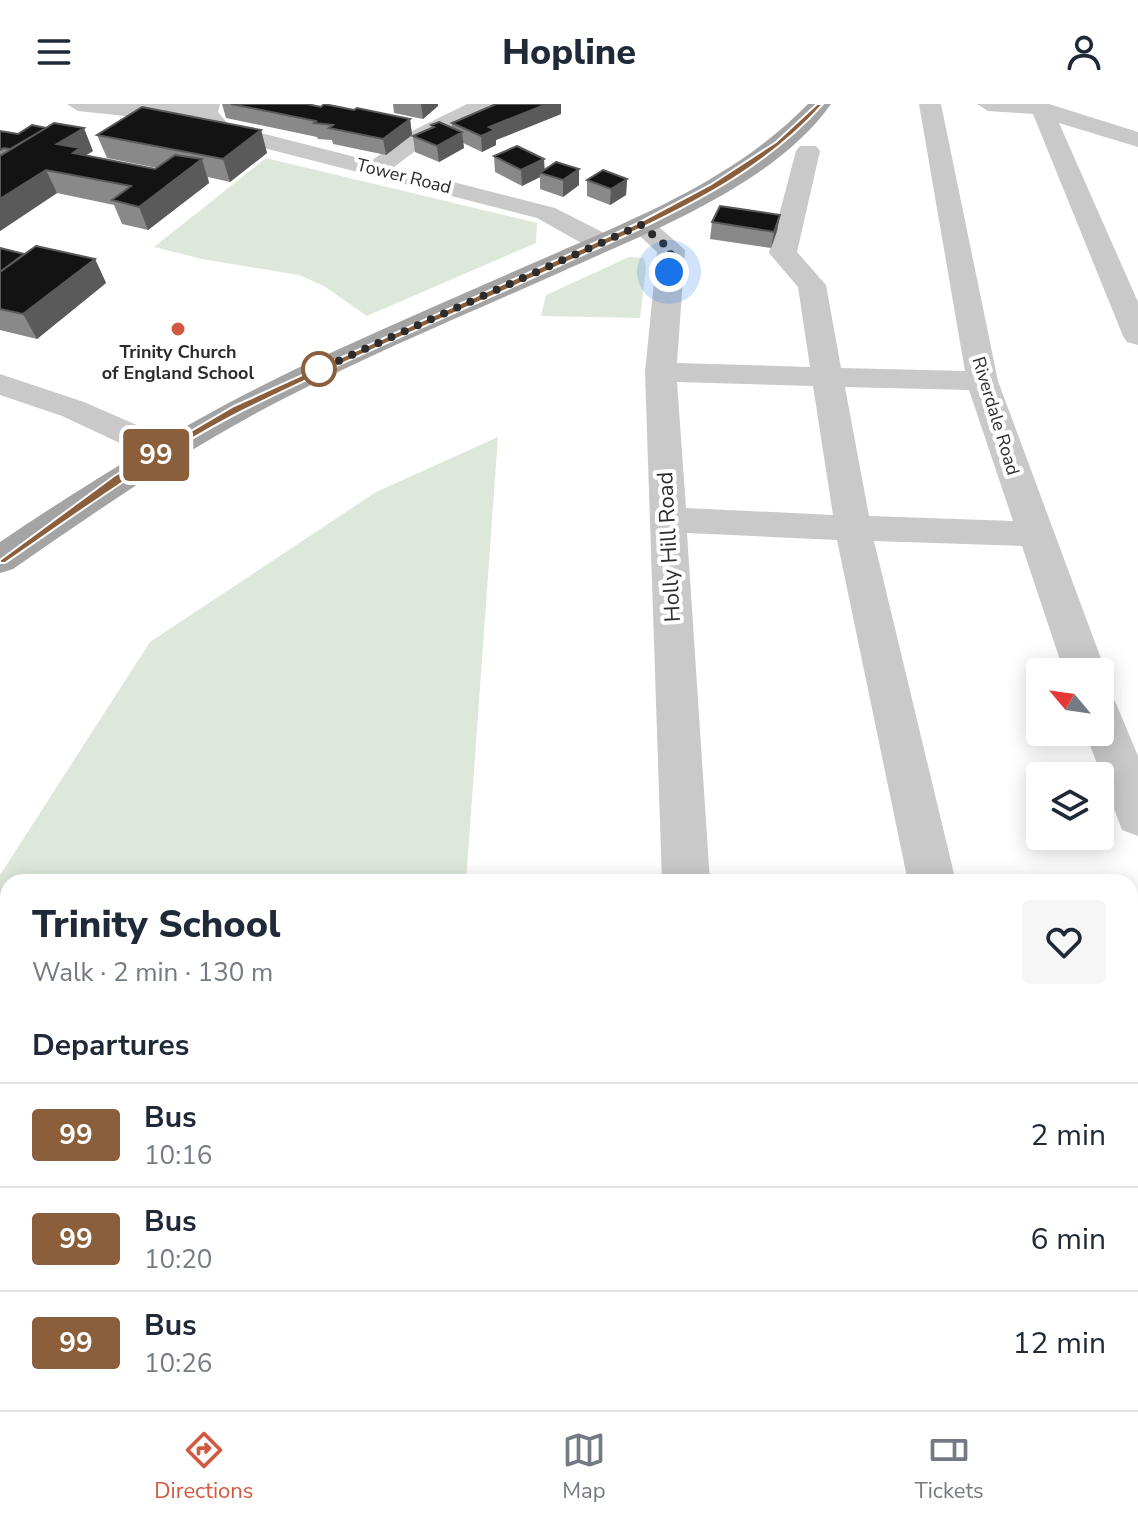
<!DOCTYPE html>
<meta charset="utf-8">
<style>
:root{--surface:#fff;--page:#f6f6f7;--text:#1f2937;--muted:#747a83;--line:#e0e1e3;--accent:#d2593f}
body{margin:0;font-family:"Nunito Sans",sans-serif;background:var(--page);color:var(--text);height:100vh;display:flex;flex-direction:column;font-size:30px;white-space:nowrap}
*{box-sizing:border-box;margin:0}
p{font-size:26px;color:var(--muted)}
.icon{flex:none;width:44px;height:44px;fill:none;stroke:currentColor;stroke-width:2;stroke-linecap:round;stroke-linejoin:round}
.map{position:relative;flex:1;overflow:hidden}
.sheet{position:absolute;left:0px;top:770px;width:1138px;height:536px;display:flex;flex-direction:column;background:var(--surface);border-radius:24px 24px 0 0;box-shadow:0 4px 20px #0003}
.sheet>*{flex:none}
.badge{padding:0 16px;border-radius:6px;font-size:28px;line-height:52px}
.needle{width:52px;rotate:299deg}
.controls{position:absolute;left:1026px;top:554px;display:grid;gap:16px}
.controls a{display:grid;place-items:center;width:88px;height:88px;border-radius:8px;background:var(--surface);box-shadow:0 4px 20px #0003;font-size:40px}
.you{position:absolute;width:40px;height:40px;margin:-20px;border:6px solid #fff;border-radius:50%;background:#1a73e8;box-shadow:0 0 0 12px #1a73e833}
.map>.badge{position:absolute;translate:-50% -50%;box-shadow:0 0 0 4px #fff}
h2{padding:0 32px;font-size:30px;line-height:72px}
.round{display:grid;place-items:center;flex:none;width:84px;height:84px;border-radius:8px;background:var(--page)}
.headline{display:flex;align-items:center;justify-content:space-between;height:136px;padding:0 32px}
h1{font-size:38px;font-weight:800;line-height:60px}
ul{padding:0;list-style:none}
li{display:flex;align-items:center;gap:24px;height:104px;padding:0 32px;border-top:2px solid var(--line)}
li div{flex:1}
li b{display:block;font-size:30px}
li em{font-style:normal}
li .badge{min-width:88px;font-weight:700;text-align:center}
header{display:flex;justify-content:space-between;align-items:center;height:104px;padding:0 32px;background:var(--surface);font-size:36px;font-weight:800}
.menu{display:flex;justify-content:space-around;align-items:center;height:112px;border-top:2px solid var(--line);background:var(--surface);font-size:22px;color:var(--muted)}
.menu a{display:grid;justify-items:center;gap:4px}
.menu .selected{color:var(--accent)}
.map>svg:first-child{display:block}
.green{fill:#dee8da}
.lines{fill:none;stroke-linecap:round;stroke-linejoin:round}
.minor{fill:#c9c9c9;fill-rule:evenodd}
.major{fill:#a4a4a4;fill-rule:evenodd}
.wall{fill:#898989}
.shaded-wall{fill:#5a5a5a}
.building{fill:#131313;stroke:#5a5a5a;stroke-width:2}
.line{fill:#8b5e3c;stroke:#fff;stroke-width:2}
.walk{stroke:#2c2c2c;stroke-width:8;stroke-dasharray:0 14.4}
.poi-dot{fill:#d2593f;stroke:#fff;stroke-width:3}
.stop-dot{fill:#fff;stroke:#8b5e3c;stroke-width:4}
.labels{text-anchor:middle;dominant-baseline:central;stroke-width:8;stroke-linejoin:round;paint-order:stroke}
.far-street-label{font-size:18px;fill:#2c2c2c;stroke:#fff}
.far-poi-label{font-size:18px;font-weight:bold;fill:#2c2c2c;stroke:#fff}
.street-label{font-size:22px;fill:#2c2c2c;stroke:#fff}
</style>
<header><svg class="icon" aria-label="menu" viewBox="0 0 24 24"><path d="M4 6h16M4 12h16M4 18h16"/></svg>Hopline<svg class="icon" aria-label="person" viewBox="0 0 24 24"><circle cx="12" cy="8" r="4"/><path d="M4 21q1-7 8-7t8 7"/></svg></header>
<div class="map">
<svg width="1138" height="1306" viewBox="0 0 1138 1306">
<rect width="100%" height="100%" fill="#fff"/>
<!-- green -->
<path class="green" d="M266,54L537,119L536,139L367,212L324,182L299,171L202,155L154,143Z
M629,153L644,154L646,164L640,214L541,212L546,191Z
M498,333L466,778H8V804L0,801V771L150,538L376,388Z
M8,1094V1298H429L428,1306H0V1106Z"/>
<g class="lines">
<!-- minor -->
<path class="minor" d="M67,0H220L218,8L229,21L371,57L414,26L467,0H495L492,5L430,36L394,63L555,104L612,133L615,139L612,145H592L537,114L213,31L201,15L163,16L78,7Z
M919,0H941L998,277L1106,568L1100,579V568H1064L1022,442L874,437L956,778H908L837,436L687,429L710,778H662L645,268L657,148L628,121L632,115H650L685,146L677,259L810,263L798,183L769,149L796,47L800,42H816L820,47L797,148L826,181L841,264L965,267ZM677,278L813,282L833,411L686,404ZM845,283L969,286L1013,417L869,412Z
M977,0H1049L1138,28V43L1059,19L1138,198V241L1127,238L1123,232L1033,10L988,7Z
M0,270L84,298L176,338L181,346L176,354L164,357L152,354L62,312L0,291Z
M1100,592L1115,597L1138,652V732L1122,726L1085,628H1100Z
M1130,882L1138,883V935L1130,934Z
M689,1298H755V1306H689Z
M1042,1298H1108L1111,1306H1045Z"/>
<!-- major -->
<path class="major" d="M808,0H831C774,81 649,128 561,168C469,209 375,248 285,294C189,343 101,404 13,465L0,469V438C108,365 218,299 337,246C409,213 481,182 554,150C644,111 738,72 808,0Z"/>
</g>
<!-- wall -->
<path class="wall" d="M222,0H307L410,15L412,31L386,51L333,40L332,36L318,35L317,33L226,14Z
M393,0H438V2L423,15L394,9Z
M496,0H561V10L496,36V41L482,48L463,39L464,44L439,58L415,48L413,32L431,24V21L452,24V19Z
M261,26L267,49L230,78L208,73L209,79L148,126L122,120L114,101L57,89L0,127V27L93,47L86,51L155,65L157,64L107,54L97,31Z
M494,52L544,66L579,81L563,93L540,85V73L522,82L495,68Z
M627,75L626,91L610,101L587,92V76Z
M780,111L777,127L771,144L710,135L712,118Z
M0,144L24,151L95,155L106,179L37,235L0,226Z"/>
<!-- shaded-wall -->
<path class="shaded-wall" d="M421,0H438V2L423,15Z
M547,0H561V10L496,36V41L482,48L481,32L489,23Z
M410,15L412,31L386,51L383,35Z
M84,24L93,47L83,53L22,48Z
M261,26L267,49L230,78L223,55Z
M462,28L464,44L439,58L437,42Z
M202,55L209,79L148,126L139,103Z
M544,55L545,70L540,69V73L522,82L521,66Z
M579,65V81L563,93V76Z
M46,66L57,89L0,127V95Z
M627,75L626,91L610,101L611,85Z
M780,111L777,127L771,144L774,128Z
M95,155L106,179L37,235L23,210Z
M8,861V919L0,929V872Z"/>
<!-- building -->
<path class="building" d="M231,0H307L321,3L324,0L354,6L357,4L410,15L383,35L329,24L333,21L314,19L316,17Z
M496,0H547L489,23L495,26L481,32L452,19Z
M142,3L261,26L223,55L97,31Z
M439,18L462,28L437,42L413,32L434,23L431,21Z
M54,19L84,24L57,40L80,44L73,49L155,65L175,51L202,55L139,103L112,96L131,82L46,66L0,95V52Z
M32,21L46,24L10,45L4,44L0,46V27L18,30Z
M517,42L544,55L521,66L494,52Z
M556,58L579,65L563,76L540,69Z
M603,66L627,75L611,85L587,76Z
M720,102L780,111L774,128L712,118Z
M36,142L95,155L23,210L0,205V168Z
M0,144L24,150L0,168Z
M0,823L8,827V861L0,872Z"/>
<!-- line -->
<path class="line" d="M817,0H823C755,77 655,118 563,160C457,209 348,254 244,306C160,349 82,406 5,459H0V456L114,372L234,302L638,119L710,81L776,38Z"/>
<g class="lines">
<!-- walk -->
<path class="walk" d="M319,265L316,267L641,121L671,146L669,168"/>
</g>
<!-- markers -->
<circle class="poi-dot" cx="178" cy="225" r="8"/>
<circle class="stop-dot" cx="319" cy="265" r="16"/>
<g class="labels">
<!-- far-street labels -->
<g class="far-street-label">
<text transform="translate(404 72) rotate(14)">Tower Road</text>
<text transform="translate(996 312) rotate(73)">Riverdale Road</text>
</g>
<!-- far-poi labels -->
<g class="far-poi-label">
<text x="178" y="248">Trinity Church<tspan x="178" dy="21">of England School</tspan></text>
</g>
<!-- street labels -->
<g class="street-label">
<text transform="translate(669 443) rotate(-93)">Holly Hill Road</text>
</g>
</g>
</svg>
<div class="controls">
<a><svg class="needle" viewBox="-14 -14 28 28"><path d="M0-13l5 13h-10z" fill="#e53935"/><path d="M0 13l5-13h-10z" fill="#747a83"/></svg></a>
<a><svg class="icon" aria-label="layers" viewBox="0 0 24 24"><path d="M12 4l9 5-9 5-9-5zM3 14l9 5 9-5"/></svg></a>
</div>
<div class="you" style="left:669px;top:168px"></div>
<b class="badge" style="left:156px;top:351px;background:#8b5e3c;color:#fff">99</b>
<section class="sheet">
<div class="headline"><div><h1>Trinity School</h1><p>Walk · 2 min · 130 m</p></div><a class="round"><svg class="icon" aria-label="heart" viewBox="0 0 24 24"><path d="M12 20l-8-8c-3-5 5-10 8-4 3-6 11-1 8 4z"/></svg></a></div>
<h2>Departures</h2>
<ul>
<li><span class="badge" style="background:#8b5e3c;color:#fff">99</span><div><b>Bus</b><p>10:16</p></div><em>2 min</em></li>
<li><span class="badge" style="background:#8b5e3c;color:#fff">99</span><div><b>Bus</b><p>10:20</p></div><em>6 min</em></li>
<li><span class="badge" style="background:#8b5e3c;color:#fff">99</span><div><b>Bus</b><p>10:26</p></div><em>12 min</em></li>
</ul>
</section>
</div>
<nav class="menu">
<a class="selected"><svg class="icon" aria-label="directions" viewBox="0 0 24 24"><path d="M12 3l9 9-9 9-9-9zM9 14v-3h6M13 9l2 2-2 2"/></svg>Directions</a>
<a><svg class="icon" aria-label="map" viewBox="0 0 24 24"><path d="M3 6l6-2 6 2 6-2v14l-6 2-6-2-6 2zM9 4v14M15 6v14"/></svg>Map</a>
<a><svg class="icon" aria-label="tickets" viewBox="0 0 24 24"><path d="M3 7h18v10H3zM15 7v10"/></svg>Tickets</a>
</nav>
